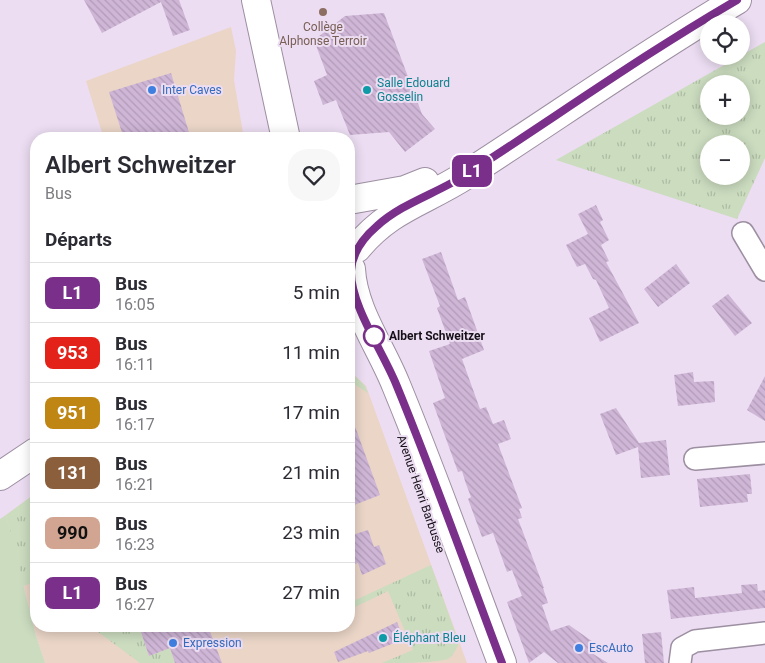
<!DOCTYPE html>
<html lang="fr">
<meta charset="utf-8">
<style>
:root{--surface:#fff;--page:#f7f7f7;--text:#2b2b33;--muted:#7c7c81;--line:#e1e1e2}
body{margin:0;font-family:Roboto,sans-serif;background:var(--page);color:var(--text);height:100vh;display:flex;flex-direction:column;font-size:19px;white-space:nowrap}
*{box-sizing:border-box;margin:0}
p{font-size:16px;color:var(--muted)}
.icon{flex:none;width:28px;height:28px;fill:none;stroke:currentColor;stroke-width:2;stroke-linecap:round;stroke-linejoin:round}
.map{position:relative;flex:1;overflow:hidden}
.panel{position:absolute;left:30px;top:132px;width:325px;height:500px;display:flex;flex-direction:column;background:var(--surface);border-radius:20px;box-shadow:0 2px 12px #0003}
.panel>*{flex:none}
.badge{padding:0 10px;border-radius:8px;font-size:18px;line-height:32px}
.controls{position:absolute;left:700px;top:15px;display:grid;gap:10px}
.controls a{display:grid;place-items:center;width:50px;height:50px;border-radius:50%;background:var(--surface);box-shadow:0 2px 12px #0003;font-size:25px}
.map>.badge{position:absolute;translate:-50% -50%;box-shadow:0 0 0 2px #fff}
h2{padding:0 15px;font-size:19px;line-height:45px}
.round{display:grid;place-items:center;flex:none;width:52px;height:52px;border-radius:20px;background:var(--page)}
.overview{display:flex;align-items:center;justify-content:space-between;height:85px;padding:0 15px}
h1{font-size:24px;font-weight:600;line-height:38px}
ul{padding:0;list-style:none}
li{display:flex;align-items:center;gap:15px;height:60px;padding:0 15px;border-top:1px solid var(--line)}
li div{flex:1}
li b{display:block;font-size:19px}
li em{font-style:normal}
li .badge{min-width:55px;font-weight:700;text-align:center}
.map>svg:first-child{display:block}
.commercial{fill:#ead5c7}
.grass{fill:url(#grass-tufts);fill-rule:evenodd}
.green{fill:#cbdcbf}
.building{fill:url(#building-back-hatch)}
.lines{fill:none;stroke-linecap:round;stroke-linejoin:round}
.street-casing{stroke:#9d8fa2;stroke-width:24}
.secondary-casing{stroke:#9d8fa2;stroke-width:30}
.street{stroke:#fff;stroke-width:21}
.secondary{stroke:#fff;stroke-width:28}
.line-casing{stroke:#fff;stroke-width:11}
.line{stroke:#7a308a;stroke-width:8}
.education-dot{fill:#8d6e63;stroke:#ecddf2;stroke-width:2}
.shop-dot{fill:#3f7fe0;stroke:#ecddf2;stroke-width:2}
.culture-dot{fill:#0f9aa8;stroke:#ecddf2;stroke-width:2}
.stop-dot{fill:#fff;stroke:#7a308a;stroke-width:2.5}
.labels{text-anchor:middle;dominant-baseline:central;stroke-width:4;stroke-linejoin:round;paint-order:stroke}
.education-label{font-size:12px;fill:#785e54;stroke:#ecddf2}
.culture-label{font-size:12px;fill:#0d838f;stroke:#ecddf2;text-anchor:start}
.shop-label{font-size:12px;fill:#366cbe;stroke:#ecddf2;text-anchor:start}
.stop-label{font-size:12px;font-weight:bold;fill:#151017;stroke:#ecddf2;text-anchor:start}
.street-label{font-size:12px;fill:#151017;stroke:#ecddf2}
</style>
<div class="map">
<svg width="765" height="663" viewBox="0 0 765 663">
<defs>
<pattern id="grass-tufts" width="24" height="20" patternUnits="userSpaceOnUse" patternTransform="scale(1.25)"><rect width="24" height="20" fill="#cbdcbf"/><path d="M3 7l-1-3M5 7V3M7 7l1-3M15 17l-1-3M17 17v-4M19 17l1-3" fill="none" stroke="#adbca3"/></pattern>
<pattern id="building-back-hatch" width="6" height="6" patternUnits="userSpaceOnUse" patternTransform="scale(1.25)"><rect width="6" height="6" fill="#cfb6d7"/><path d="M-1 5l2 2M0 0l6 6M5-1l2 2" fill="none" stroke="#b19bb8"/></pattern>
</defs>
<rect width="100%" height="100%" fill="#ecddf2"/>
<!-- commercial -->
<path class="commercial" d="M231,27L236,51L234,80L244,139H104L86,81Z
M349,370L366,386L467,663H45L36,636L6,515L36,493V626H349Z"/>
<!-- grass -->
<path class="grass" d="M765,42V158L737,219L556,160ZM709,84H741V116H709ZM709,144H741V176H709Z
M349,370L365,386L368,393L349,381Z
M36,493V582L23,586L6,515Z
M431,565L459,643C456,649 454,655 448,659C434,663 399,663 382,663L413,650L388,591L349,610V603Z
M90,626H139L149,656L170,648L175,663H140Z"/>
<!-- green -->
<path class="green" d="M6,515L36,636L45,663H0V519Z"/>
<!-- building -->
<path class="building" d="M84,0H179L190,30L173,36L161,2L102,33Z
M384,13L422,114L435,129L405,152L389,132L350,135L336,100L323,105L314,81L327,75L314,40L345,16Z
M171,73L191,139H124L109,92Z
M596,205L603,220L600,222L609,240L601,245L609,261L606,262L639,323L600,342L589,318L609,308L596,280L593,279L585,264L577,267L566,245L588,234L578,214Z
M441,252L458,300L465,297L484,350L462,359L480,409L486,407L493,424L504,420L511,439L498,444L522,508L519,509L522,518L518,519L544,588H543L548,603L542,605L551,631L569,625L596,644L590,652L608,663H558L544,652L529,663L507,602L522,596L512,570L507,572L493,533L482,537L468,499L471,497L466,484L462,471L458,472L433,403L445,398L429,351L450,344L437,308L440,306L422,259Z
M676,264L690,283L658,307L644,289Z
M728,294L752,323L735,336L712,306Z
M693,372L694,382L714,381L715,402L678,406L674,375Z
M765,376V421L747,410Z
M616,408L639,443L666,440L670,475L641,478L638,447L616,455L600,414Z
M349,410L380,495L349,507Z
M750,474L752,494H747L748,502L700,507L697,479Z
M368,530L374,547L379,545L386,564L362,575L358,563L349,566V536Z
M757,584L758,591L765,590V608L671,619L667,590L694,587L695,598L742,593L741,585Z
M397,622L404,639L369,653L368,651L338,662L334,652Z
M139,626H208L222,663H175L170,648L149,656Z
M661,632L664,663H645L642,634Z"/>
<g class="lines">
<defs>
<path id="street" d="M743,233L765,270
M695,459L765,453
M680,663L682,648L695,641L765,633"/>
<path id="secondary" d="M256,0L286,139
M349,200L405,190L425,182
M357,248C390,208 424,202 466,175C556,117 644,55 737,0
M351,269C353,310 381,347 396,385C434,477 467,570 502,663
M0,476L36,452"/>
</defs>
<!-- street casing -->
<use href="#street" class="street-casing"/>
<!-- secondary casing -->
<use href="#secondary" class="secondary-casing"/>
<!-- street -->
<use href="#street" class="street"/>
<!-- secondary -->
<use href="#secondary" class="secondary"/>
</g>
<g class="lines">
<defs>
<path id="line" d="M502,663C467,570 434,476 396,384C383,352 350,304 351,271C352,253 363,238 377,226C402,203 438,193 467,174C557,116 644,54 737,0"/>
</defs>
<!-- line casing -->
<use href="#line" class="line-casing"/>
<!-- line -->
<use href="#line" class="line"/>
</g>
<!-- markers -->
<circle class="education-dot" cx="323" cy="12" r="5"/>
<g class="shop-dot">
<circle cx="152" cy="90" r="5"/>
<circle cx="173" cy="643" r="5"/>
<circle cx="579" cy="648" r="5"/>
</g>
<g class="culture-dot">
<circle cx="367" cy="90" r="5"/>
<circle cx="383" cy="638" r="5"/>
</g>
<circle class="stop-dot" cx="374" cy="336" r="10"/>
<g class="labels">
<!-- education labels -->
<g class="education-label">
<text x="323" y="27">Collège<tspan x="323" dy="14">Alphonse Terroir</tspan></text>
</g>
<!-- culture labels -->
<g class="culture-label">
<text x="377" y="83">Salle Edouard<tspan x="377" dy="14">Gosselin</tspan></text>
<text x="393" y="638">Éléphant Bleu</text>
</g>
<!-- shop labels -->
<g class="shop-label">
<text x="162" y="90">Inter Caves</text>
<text x="183" y="643">Expression</text>
<text x="589" y="648">EscAuto</text>
</g>
<!-- stop labels -->
<g class="stop-label">
<text x="389" y="336">Albert Schweitzer</text>
</g>
<!-- street labels -->
<g class="street-label">
<text transform="translate(421 494) rotate(71)">Avenue Henri Barbusse</text>
</g>
</g>
</svg>
<div class="controls">
<a><svg class="icon" aria-label="locate" viewBox="0 0 24 24"><circle cx="12" cy="12" r="6"/><path d="M12 2v4M12 18v4M2 12h4M18 12h4"/></svg></a>
<a>+</a>
<a>−</a>
</div>
<b class="badge" style="left:472px;top:171px;background:#7a308a;color:#fff">L1</b>
<section class="panel">
<div class="overview"><div><h1>Albert Schweitzer</h1><p>Bus</p></div><a class="round"><svg class="icon" aria-label="heart" viewBox="0 0 24 24"><path d="M12 20l-8-8c-3-5 5-10 8-4 3-6 11-1 8 4z"/></svg></a></div>
<h2>Départs</h2>
<ul>
<li><span class="badge" style="background:#7a308a;color:#fff">L1</span><div><b>Bus</b><p>16:05</p></div><em>5 min</em></li>
<li><span class="badge" style="background:#e32219;color:#fff">953</span><div><b>Bus</b><p>16:11</p></div><em>11 min</em></li>
<li><span class="badge" style="background:#bf8614;color:#fff">951</span><div><b>Bus</b><p>16:17</p></div><em>17 min</em></li>
<li><span class="badge" style="background:#8b5e3c;color:#fff">131</span><div><b>Bus</b><p>16:21</p></div><em>21 min</em></li>
<li><span class="badge" style="background:#d2a592;color:#111">990</span><div><b>Bus</b><p>16:23</p></div><em>23 min</em></li>
<li><span class="badge" style="background:#7a308a;color:#fff">L1</span><div><b>Bus</b><p>16:27</p></div><em>27 min</em></li>
</ul>
</section>
</div>
